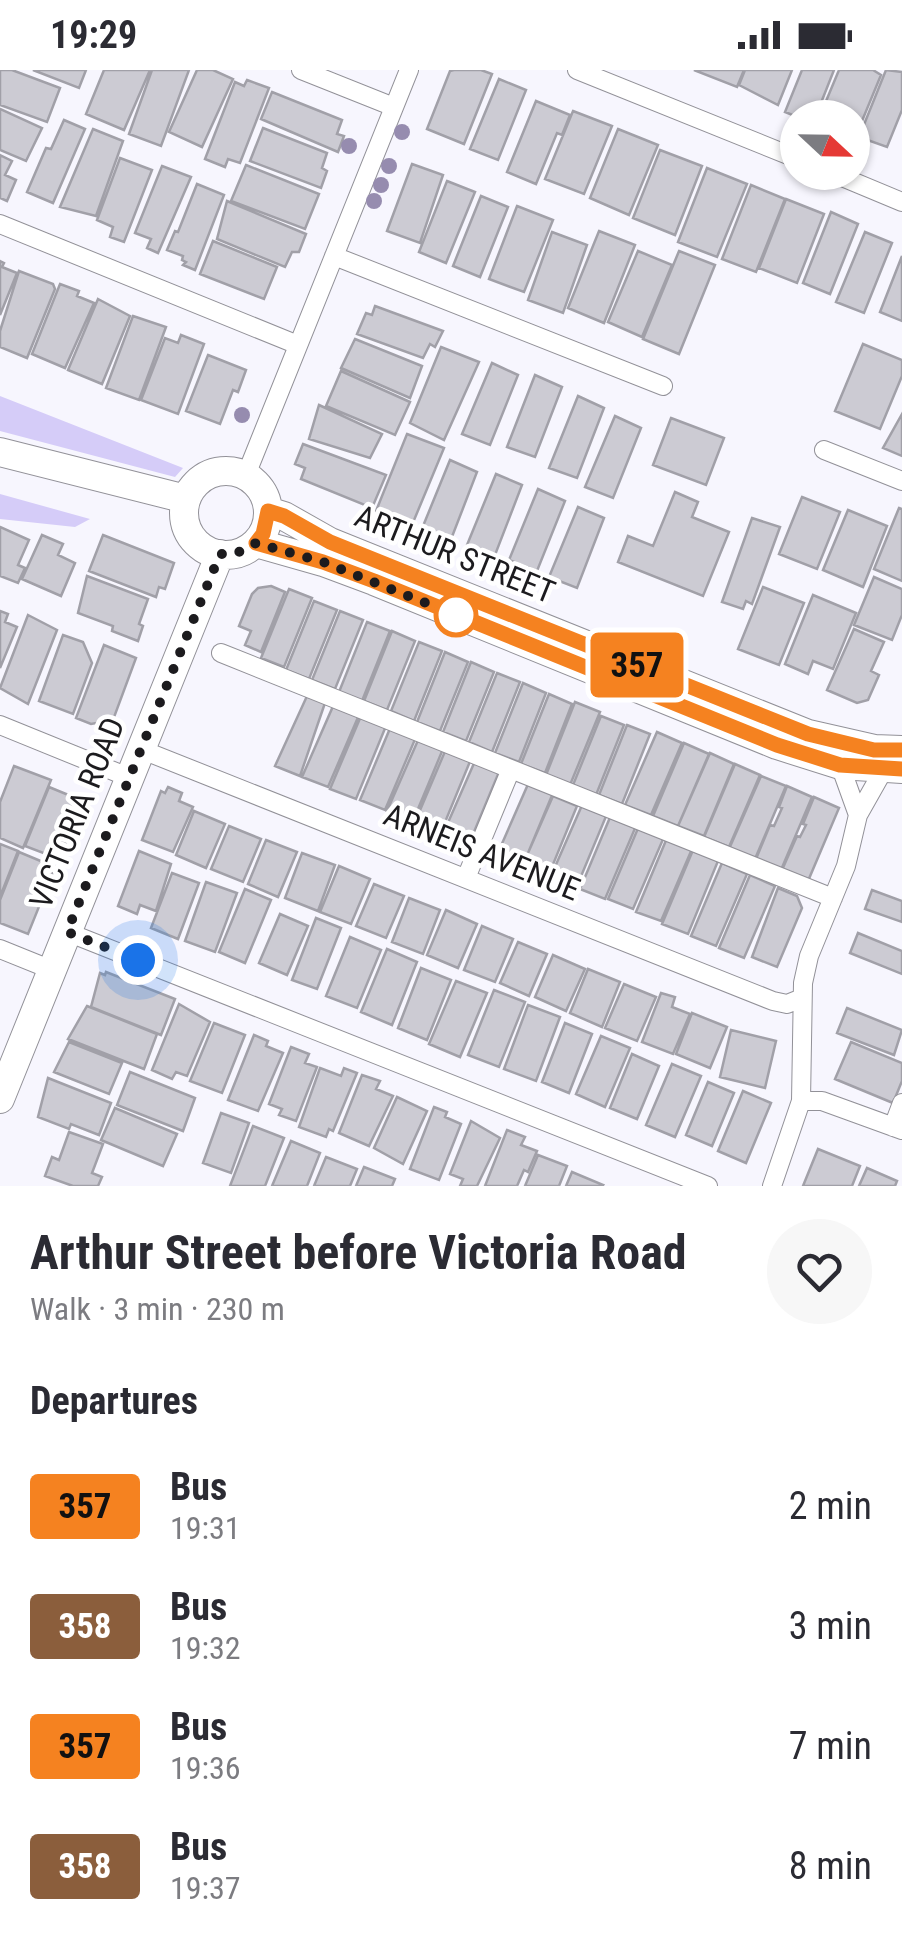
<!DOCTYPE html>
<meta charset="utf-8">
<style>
:root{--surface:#fff;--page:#f7f7f7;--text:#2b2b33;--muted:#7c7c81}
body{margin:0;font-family:"Roboto Condensed",sans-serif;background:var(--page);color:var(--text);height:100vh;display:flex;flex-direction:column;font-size:38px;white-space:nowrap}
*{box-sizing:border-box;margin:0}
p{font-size:32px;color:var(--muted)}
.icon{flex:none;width:55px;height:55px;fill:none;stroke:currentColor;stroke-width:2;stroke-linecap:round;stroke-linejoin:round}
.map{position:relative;height:1116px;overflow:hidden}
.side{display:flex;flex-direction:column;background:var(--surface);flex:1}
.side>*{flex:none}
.badge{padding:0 20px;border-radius:8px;font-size:35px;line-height:65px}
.needle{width:65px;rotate:112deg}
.tools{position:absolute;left:780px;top:30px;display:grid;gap:20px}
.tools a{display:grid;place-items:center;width:90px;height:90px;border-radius:50%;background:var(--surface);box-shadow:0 2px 8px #0004;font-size:50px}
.you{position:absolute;width:50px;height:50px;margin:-25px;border:8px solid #fff;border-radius:50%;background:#1a73e8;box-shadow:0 0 0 15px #1a73e833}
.map>.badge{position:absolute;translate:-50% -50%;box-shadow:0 0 0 5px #fff}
h2{padding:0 30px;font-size:38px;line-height:90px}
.round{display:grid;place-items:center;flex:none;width:105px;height:105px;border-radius:52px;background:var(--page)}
.summary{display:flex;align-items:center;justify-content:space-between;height:170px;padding:0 30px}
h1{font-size:48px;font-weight:700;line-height:75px}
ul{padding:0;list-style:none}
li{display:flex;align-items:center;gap:30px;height:120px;padding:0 30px}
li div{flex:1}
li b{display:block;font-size:38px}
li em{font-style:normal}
li .badge{min-width:110px;font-weight:700;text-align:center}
.status{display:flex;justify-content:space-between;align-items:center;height:70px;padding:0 50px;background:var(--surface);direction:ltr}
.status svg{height:28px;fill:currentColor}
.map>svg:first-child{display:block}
.green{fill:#d5ccf8}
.building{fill:#cccbd3;stroke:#a1a0a8;stroke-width:2.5}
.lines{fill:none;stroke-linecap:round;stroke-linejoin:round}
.street-casing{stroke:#929198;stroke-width:20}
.secondary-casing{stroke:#929198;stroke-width:30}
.street{stroke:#fff;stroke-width:18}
.secondary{stroke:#fff;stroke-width:28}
.tree{fill:#968caf}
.line-casing{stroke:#fff;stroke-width:22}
.line{stroke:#f58220;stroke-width:15}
.walk{stroke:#1c1b1e;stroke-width:10;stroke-dasharray:0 18}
.stop-dot{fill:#fff;stroke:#f58220;stroke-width:5}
.labels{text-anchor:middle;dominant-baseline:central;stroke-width:9;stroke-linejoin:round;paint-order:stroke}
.street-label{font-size:32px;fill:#1c1b1e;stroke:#fff}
</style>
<div class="status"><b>19:29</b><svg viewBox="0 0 49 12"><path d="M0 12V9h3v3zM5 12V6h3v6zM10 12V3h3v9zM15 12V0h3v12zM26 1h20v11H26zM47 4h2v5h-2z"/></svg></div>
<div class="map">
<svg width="902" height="1116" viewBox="0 0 902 1116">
<rect width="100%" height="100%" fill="#f7f6fe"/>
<!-- green -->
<path class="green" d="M0,326L183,398L175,407L0,361Z
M0,424L90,449L75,457L0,449Z"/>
<!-- building -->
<path class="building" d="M0,0H12L60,18L47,52L0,35Z
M33,0H86L79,18Z
M104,0H150L124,60L86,44Z
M152,0H189L161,76L129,64Z
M197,0H213L233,9L202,77L169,62Z
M454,0H481L492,4L464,74L427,59L450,1Z
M694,0H744L737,17Z
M745,0H792L778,35L739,15Z
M802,0H834L815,48H800L785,42Z
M839,0H873L881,5L857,63L852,62V48H819Z
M886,0L902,2V40L887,77L859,67Z
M499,9L526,20L498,90L470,79Z
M247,10L269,18L240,93L228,89L225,97L205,89L235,12L244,16Z
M272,22L342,50L337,64L344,66L338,82L261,49Z
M536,31L570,45L562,65L557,63L536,114L507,102Z
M0,39L42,58L26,91L0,80Z
M573,41L612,56L584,124L545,109Z
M64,50L85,59L53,133L27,122L46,78L51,79Z
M263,58L327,83L322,98L327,101L321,118L250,91Z
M93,59L123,71L96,146L60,137Z
M618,59L658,75L629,145L590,128Z
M660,80L702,96L675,165L633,148Z
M0,85L12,91L5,105L16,110L7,131L0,128Z
M120,88L152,100L124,172L110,167L113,157L97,150Z
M412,94L443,105L420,173L387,161Z
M246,95L319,124L305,159L231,131Z
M162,96L191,107L158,183L147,178L151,169L135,163Z
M707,98L747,114L717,187L678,172Z
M447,111L475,122L446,193L419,182Z
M197,114L224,125L195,200L183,195L186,192L182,190L183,186L167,180L175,161L178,162Z
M751,115L785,129L756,202L722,189Z
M481,126L508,137L480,207L453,196Z
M786,129L824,144L797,213L759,198Z
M227,131L306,164L299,182H292L285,197L217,169Z
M517,136L553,150L524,222L489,209Z
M831,142L858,154L830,224L803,213Z
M599,161L635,175L604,253L568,238Z
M552,162L587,175L563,243L528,230Z
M865,162L892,173L864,243L836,232Z
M213,171L277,197L264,229L200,204Z
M638,181L672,195L642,267L608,252Z
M679,181L715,195L679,284L643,269Z
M902,186V251L880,242Z
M0,191L4,193L2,197L17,203L0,245Z
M19,201L53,214L55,219L27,288L0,277V261Z
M60,214L79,221L77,226L94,233L65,298L32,284Z
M98,229L130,246L102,314L68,300Z
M375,236L443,261L435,277L430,274L423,288L357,264L366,243L372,245Z
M133,246L166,257L139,330L106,318Z
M181,265L204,274L178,344L141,330L165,268L178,273Z
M355,269L422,296L410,328L341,298Z
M863,274L902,290V306L880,359L835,341Z
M441,277L479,292L444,370L410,353Z
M208,285L246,300L238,322L233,320L220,354L186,341Z
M492,293L518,305L490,375L462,364Z
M341,301L410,332L395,365L326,336Z
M535,305L562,317L535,387L507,377Z
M578,326L604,338L577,408L549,398Z
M319,335L382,364L370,388L309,369Z
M902,344V386L883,378Z
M615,346L641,358L613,428L585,417Z
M671,348L724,368L706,415L653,395Z
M407,364L444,378L412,455L376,441Z
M303,374L386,405L372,438L301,409L305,398L295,394Z
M450,390L477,402L450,472L421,461Z
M496,404L522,415L495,485L467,475Z
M538,419L565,431L537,501L509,490Z
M675,422L698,432L692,447L729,462L703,526L618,492L628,466L653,476Z
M802,427L840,442L817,499L779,484Z
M578,437L604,448L577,518L549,507Z
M899,438L902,439V511L874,499Z
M848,440L887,456L863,517L823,500Z
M752,448L780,457L752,534L746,531L743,539L722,532Z
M0,457L29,470L18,495L25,498L18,513L0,506Z
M42,465L63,474L58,485L75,493L61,526L22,509Z
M103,465L174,493L165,519L159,517L156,527L89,501Z
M87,506L148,529L139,554L143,556L138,571L112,561L113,556L78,543Z
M874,507L902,519V545L892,570L854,555Z
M271,516L285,522L261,582L245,575L251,561L239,556L252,524L258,518Z
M763,517L804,533L779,595L738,579Z
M289,519L312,528L284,597L261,588Z
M813,525L856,543L833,599L813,591L808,604L785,594Z
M314,531L337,540L309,609L286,600Z
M0,541L8,544L5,552L17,557L0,598Z
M340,541L363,550L335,619L312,610Z
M28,545L57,560L28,634L0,618Z
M367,552L390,561L362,631L339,622Z
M854,559L884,572L871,601L879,605L868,630L857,633L827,620Z
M392,561L415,571L387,640L364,631Z
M63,565L83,572L92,593L73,644L39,631Z
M419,572L442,581L414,651L391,641Z
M104,575L136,588L113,650L91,654L76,648Z
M445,582L468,592L440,661L417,652Z
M471,592L494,602L466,671L443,662Z
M497,603L520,612L492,682L469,672Z
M523,613L546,623L519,692L495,683Z
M549,624L572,634L545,703L521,694Z
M307,626L325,633L300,706L275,696Z
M575,632L600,642L570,715L546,705Z
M334,634L359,645L328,717L302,707Z
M361,646L386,656L356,729L330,719Z
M601,646L624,655L596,725L573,715Z
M627,655L650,664L622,734L599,725Z
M391,656L416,667L385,740L360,730Z
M657,662L682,673L651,745L625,735Z
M419,668L443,679L413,751L387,741Z
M684,673L709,684L678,756L653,746Z
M446,679L471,689L441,762L415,752Z
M710,683L734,694L704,766L678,756Z
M475,691L499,702L469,774L443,764Z
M735,694L760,705L729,777L704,767Z
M14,696L51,710L23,778L0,768V732Z
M761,706L786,716L755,789L729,779Z
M529,712L553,723L523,795L497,785Z
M787,716L812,727L781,800L756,789L770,755L774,756L782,738L779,737Z
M49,717L83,731L59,789L25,776Z
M168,717L182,723L179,731L193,737L173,782L142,770L161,721L165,723Z
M553,726L577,736L547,809L521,799Z
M814,727L839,738L808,811L782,800L797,766L800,767L806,755L803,754Z
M583,733L607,744L577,816L551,806Z
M194,741L225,754L206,798L176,785Z
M611,745L636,756L605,829L580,819Z
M229,756L261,769L243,812L211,799Z
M639,756L664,767L633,839L608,829Z
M667,768L692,779L661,851L636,842Z
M266,770L297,782L278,827L248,814Z
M0,774L18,781L0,827Z
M693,780L718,791L688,864L662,854Z
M139,781L171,794L156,841L140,835L137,844L118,836Z
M19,782L55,797L28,864L0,853V830Z
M302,783L335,795L318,841L285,828Z
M722,793L747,804L716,876L691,866Z
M339,796L370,809L351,854L320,842Z
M172,803L199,813L178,869L151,858Z
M750,805L775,816L744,888L719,878Z
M206,812L237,823L215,882L185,871Z
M374,814L404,826L386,868L356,856Z
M778,818L797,826L802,838L777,897L752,887Z
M245,819L271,830L245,893L219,882Z
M872,820L902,831V852L865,839Z
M409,828L440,840L423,884L392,872Z
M446,840L477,854L458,898L427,885Z
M280,844L308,856L287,905L259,893Z
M316,848L341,858L317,919L292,910Z
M482,856L513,869L495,912L464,900Z
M858,863L902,881V904L850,883Z
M350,867L381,880L357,938L326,926Z
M518,872L547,884L529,926L500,913Z
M387,879L417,892L392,955L361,942Z
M553,885L585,899L566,941L535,927Z
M421,898L451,910L427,970L398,958Z
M588,899L620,912L602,957L570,943Z
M106,902L175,929L161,965L91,937L100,903L105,905Z
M456,911L487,923L460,987L429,974Z
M624,914L656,927L637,971L605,958Z
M494,920L525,932L499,997L468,985Z
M661,923L675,927L672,937L690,944L673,984L642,972Z
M179,934L210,952L187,1006L176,1002L172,1009L152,1000Z
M528,935L560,947L536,1011L504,999Z
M87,936L157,964L144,999L68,969Z
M847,938L902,960L894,985L837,963Z
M692,943L727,957L710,998L676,984Z
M214,953L245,965L222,1023L190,1011Z
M565,953L592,964L569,1023L542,1012Z
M731,960L776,971L765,1018L720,1007Z
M254,965L268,971L266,976L283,983L258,1041L228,1030Z
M601,966L630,978L605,1037L576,1024Z
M69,972L122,993L109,1024L54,1002Z
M851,972L902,993V1011L893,1033L835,1009Z
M291,977L309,984L305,993L317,997L296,1051L279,1045L282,1039L269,1034Z
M632,984L659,996L637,1049L610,1038Z
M672,994L701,1006L675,1067L646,1055Z
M320,998L341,1006L344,998L357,1003L333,1061L329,1059L326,1067L299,1057Z
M130,1002L195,1028L183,1061L117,1035Z
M362,1005L380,1011L376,1019L393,1026L369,1076L339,1063Z
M48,1008L111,1033L99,1065L71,1054L69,1059L38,1047Z
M708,1012L734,1023L712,1076L686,1065Z
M743,1021L771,1033L746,1093L718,1081Z
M397,1027L427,1041L403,1094L374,1078Z
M434,1037L447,1042L445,1047L461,1054L439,1110L410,1099Z
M115,1038L177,1064L163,1096L101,1070Z
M221,1043L249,1053L231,1103L203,1093Z
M471,1051L500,1068L477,1116H460L463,1109L450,1104Z
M253,1056L284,1068L265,1116H230Z
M507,1060L525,1067L521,1075L537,1081L528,1102L524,1100L517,1116H485Z
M69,1062L103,1074L92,1103L102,1107L98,1116H73L45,1106L52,1087L59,1090Z
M291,1071L320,1083L307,1116H272Z
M818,1079L860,1096L852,1116H803Z
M538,1085L567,1096L559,1116H525Z
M326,1087L357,1099L350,1116H314Z
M364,1097L395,1109L392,1116H356Z
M867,1098L897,1111L895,1116H859Z
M572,1102L603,1115L602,1116H566Z"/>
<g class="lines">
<defs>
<path id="street" d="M301,0L394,37
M577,0L798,89
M830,102L902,132
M0,154L298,275
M334,186L663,316
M824,380L902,411
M246,405L409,0
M221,583L833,828
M0,655L128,707
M140,679L773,931L787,934L802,928
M840,695L858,745
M466,808L511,699
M67,862L708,1116
M0,879L52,900
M801,1031H822L902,1060
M893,1057L902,1033
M772,1116L801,1031L803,913L809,886L846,796L858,745L884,699"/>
<path id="secondary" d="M0,382L186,429
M184 443a42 42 0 1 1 84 0a42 42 0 1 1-84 0Z
M268,441L284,446L330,472L808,664L874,679L902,680
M256,473L323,492L374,511L777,675L840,695L902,699
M0,1029L220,484"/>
</defs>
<!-- street casing -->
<use href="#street" class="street-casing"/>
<!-- secondary casing -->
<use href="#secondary" class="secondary-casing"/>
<!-- street -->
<use href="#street" class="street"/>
<!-- secondary -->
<use href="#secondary" class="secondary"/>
</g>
<!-- trees -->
<g class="tree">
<circle cx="402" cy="62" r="8"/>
<circle cx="349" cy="76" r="8"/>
<circle cx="389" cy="96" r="8"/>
<circle cx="381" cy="115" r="8"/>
<circle cx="374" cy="131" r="8"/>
<circle cx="242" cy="345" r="8"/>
</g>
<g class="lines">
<defs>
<path id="line" d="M902,680H874L808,664L330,472L284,446L268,441L263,464L256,473L323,492L374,511L777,675L840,695L902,699"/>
</defs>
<!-- line casing -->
<use href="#line" class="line-casing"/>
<!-- line -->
<use href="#line" class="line"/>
<!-- walk -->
<path class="walk" d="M138,890L67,862L220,484H235L256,473L323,492L456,545"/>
</g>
<!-- markers -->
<circle class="stop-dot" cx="456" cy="545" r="20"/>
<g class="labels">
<!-- street labels -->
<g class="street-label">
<text transform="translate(455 484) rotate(22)">ARTHUR STREET</text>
<text transform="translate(77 743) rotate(-68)">VICTORIA ROAD</text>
<text transform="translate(482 782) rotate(22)">ARNEIS AVENUE</text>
</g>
</g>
</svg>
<div class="tools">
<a><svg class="needle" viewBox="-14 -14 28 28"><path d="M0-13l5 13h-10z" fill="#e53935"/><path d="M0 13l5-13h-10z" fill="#7c7c81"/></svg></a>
</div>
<div class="you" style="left:138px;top:890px"></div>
<b class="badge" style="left:637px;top:595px;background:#f58220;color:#111">357</b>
</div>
<section class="side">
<div class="summary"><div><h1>Arthur Street before Victoria Road</h1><p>Walk · 3 min · 230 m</p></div><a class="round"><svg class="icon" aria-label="heart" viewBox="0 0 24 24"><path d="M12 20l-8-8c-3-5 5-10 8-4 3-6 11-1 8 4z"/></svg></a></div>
<h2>Departures</h2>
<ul>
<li><span class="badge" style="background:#f58220;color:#111">357</span><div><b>Bus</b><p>19:31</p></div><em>2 min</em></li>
<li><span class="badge" style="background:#8b5e3c;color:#fff">358</span><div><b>Bus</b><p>19:32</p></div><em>3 min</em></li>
<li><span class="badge" style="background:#f58220;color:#111">357</span><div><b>Bus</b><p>19:36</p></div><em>7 min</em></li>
<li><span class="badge" style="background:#8b5e3c;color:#fff">358</span><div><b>Bus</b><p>19:37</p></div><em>8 min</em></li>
</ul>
</section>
